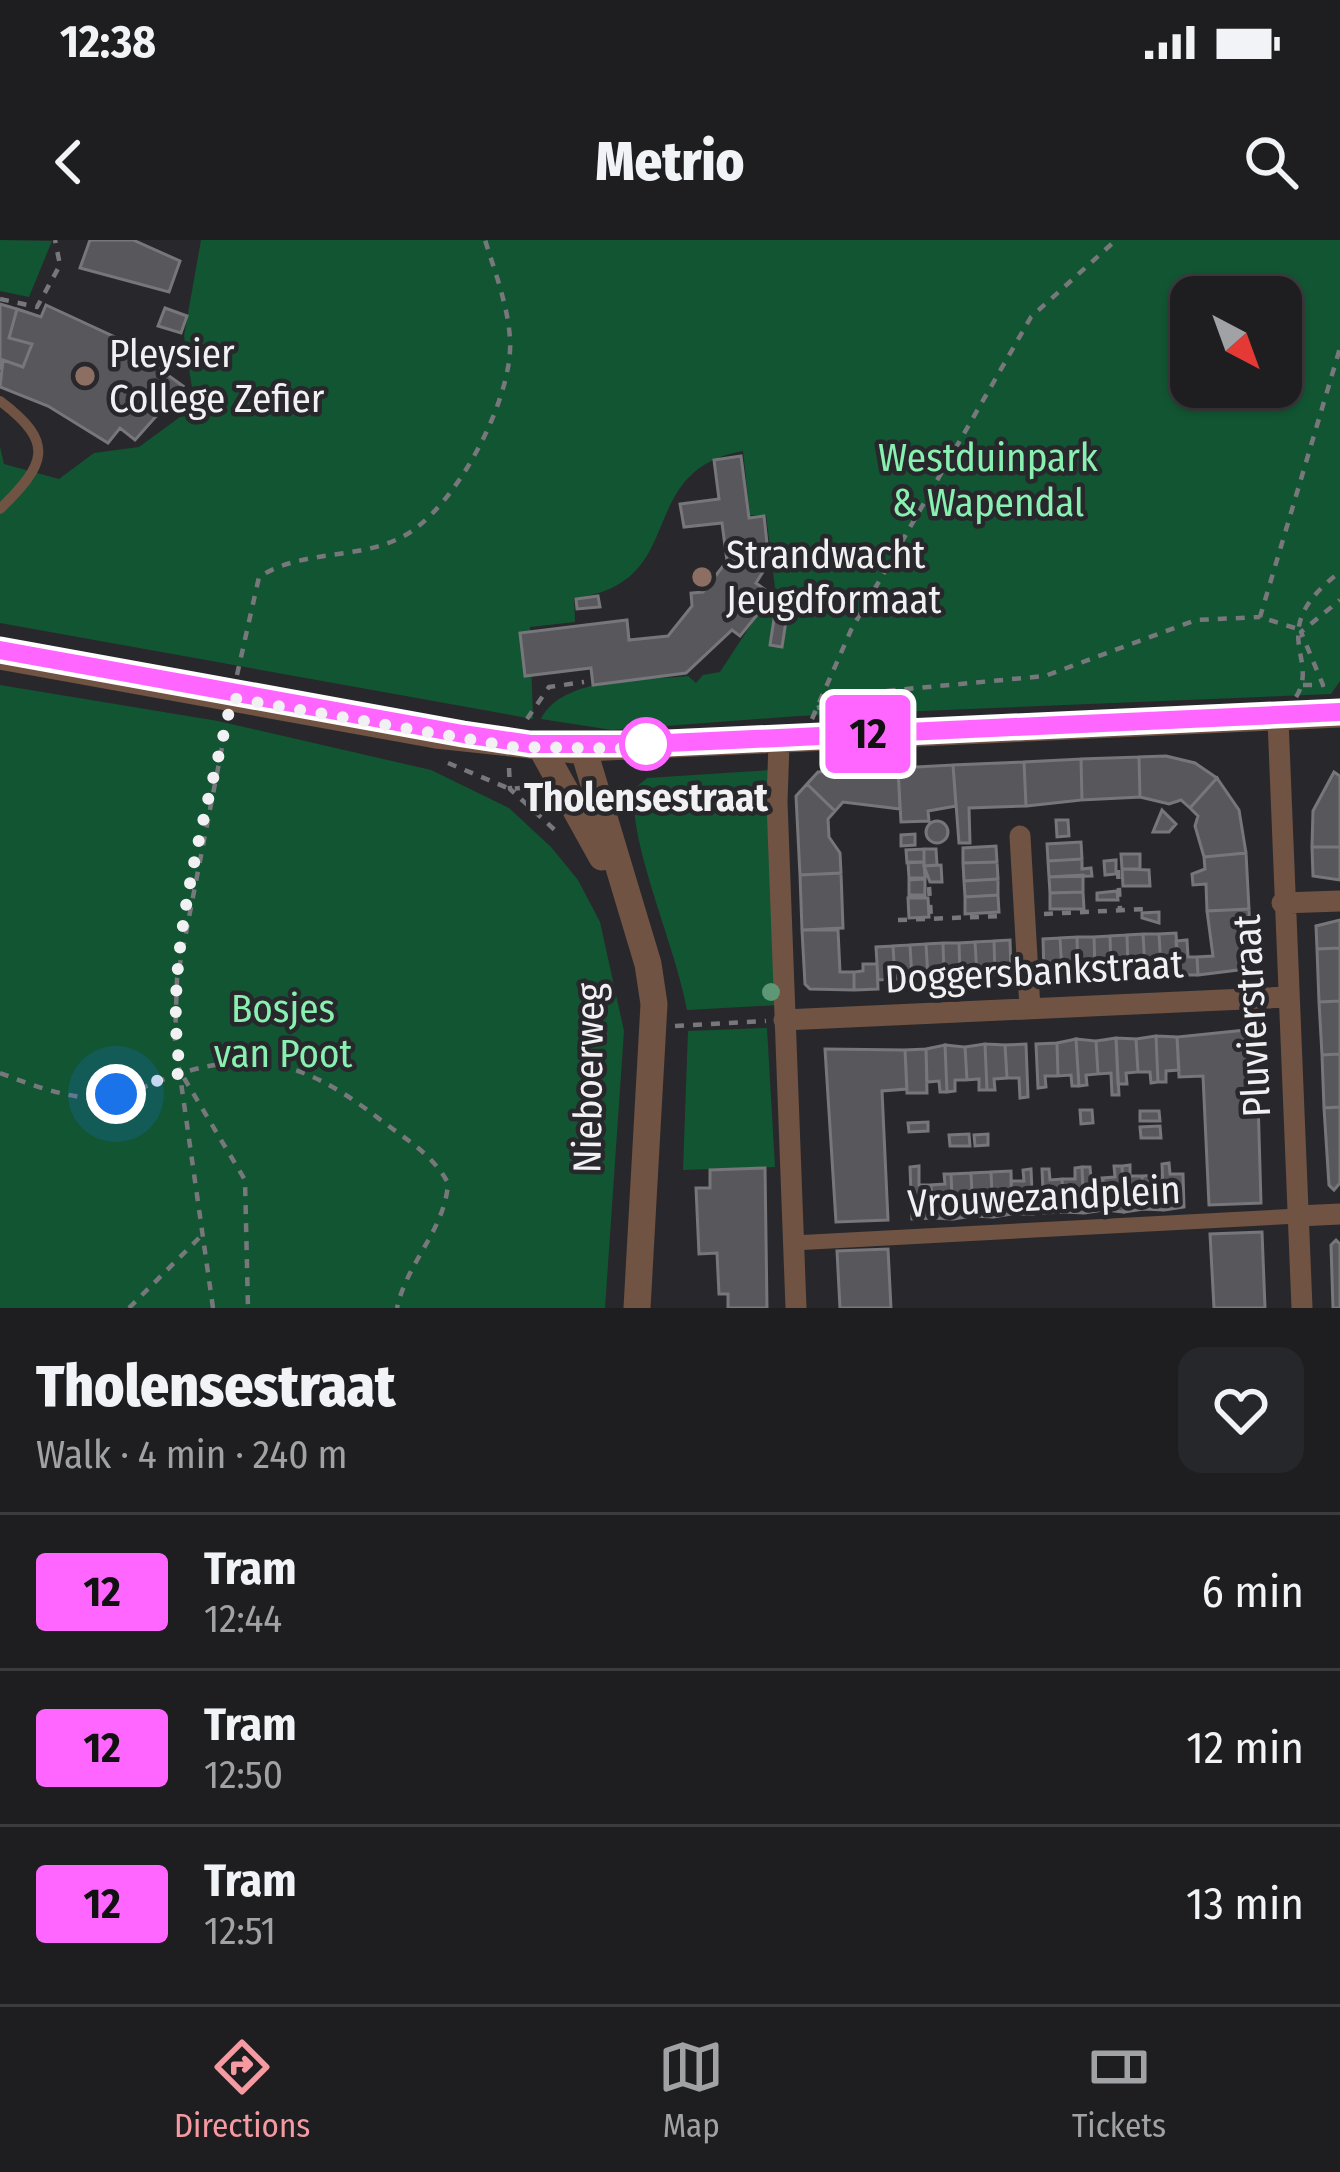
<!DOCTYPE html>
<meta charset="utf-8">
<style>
:root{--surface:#1e1e21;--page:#26272a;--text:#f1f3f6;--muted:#a1a2a5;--line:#3c3c3f;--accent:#f49aa0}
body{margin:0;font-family:"Fira Sans Condensed",sans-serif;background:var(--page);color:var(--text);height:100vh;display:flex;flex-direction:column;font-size:45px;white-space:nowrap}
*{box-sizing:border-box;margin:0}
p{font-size:39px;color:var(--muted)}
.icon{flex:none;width:66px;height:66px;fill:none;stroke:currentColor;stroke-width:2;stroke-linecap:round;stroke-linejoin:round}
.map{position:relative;height:1068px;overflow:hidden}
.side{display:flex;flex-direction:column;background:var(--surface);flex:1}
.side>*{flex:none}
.badge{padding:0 24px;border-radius:9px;font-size:42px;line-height:78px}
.needle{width:78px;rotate:139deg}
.controls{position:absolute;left:1170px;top:36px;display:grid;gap:24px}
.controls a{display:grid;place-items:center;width:132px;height:132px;border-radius:24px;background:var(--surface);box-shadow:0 3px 9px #0004,0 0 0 3px var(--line);font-size:60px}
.you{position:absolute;width:60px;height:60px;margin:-30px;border:9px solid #fff;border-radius:50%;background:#1a73e8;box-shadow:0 0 0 18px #1a73e833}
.map>.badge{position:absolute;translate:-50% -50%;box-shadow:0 0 0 6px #fff}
.round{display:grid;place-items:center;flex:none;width:126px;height:126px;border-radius:24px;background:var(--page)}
.headline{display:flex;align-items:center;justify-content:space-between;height:204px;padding:0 36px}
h1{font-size:57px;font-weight:800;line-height:90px}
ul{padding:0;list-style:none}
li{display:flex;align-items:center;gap:36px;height:156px;padding:0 36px;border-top:3px solid var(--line)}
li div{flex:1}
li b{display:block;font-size:45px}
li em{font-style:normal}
li .badge{min-width:132px;font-weight:700;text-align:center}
.status{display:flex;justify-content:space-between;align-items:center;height:84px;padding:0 60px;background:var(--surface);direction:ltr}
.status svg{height:33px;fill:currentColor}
header{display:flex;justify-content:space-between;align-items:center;height:156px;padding:0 36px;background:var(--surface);font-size:54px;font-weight:800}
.tab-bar{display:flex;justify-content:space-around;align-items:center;height:168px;border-top:3px solid var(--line);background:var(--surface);font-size:33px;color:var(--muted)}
.tab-bar a{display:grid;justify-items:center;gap:6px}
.tab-bar .on{color:var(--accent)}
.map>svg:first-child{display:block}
.green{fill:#125532;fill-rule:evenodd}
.building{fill:#57575c;stroke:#76767b;stroke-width:3}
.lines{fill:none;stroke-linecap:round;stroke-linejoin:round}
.path{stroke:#78787c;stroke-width:4.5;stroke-dasharray:9 9;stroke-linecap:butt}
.service{stroke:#705343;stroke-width:10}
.pedestrian{stroke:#705343;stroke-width:15}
.minor{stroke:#705343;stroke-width:21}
.tertiary{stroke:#705343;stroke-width:27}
.tram{stroke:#a1a1a4;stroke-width:3}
.tree{fill:#5d9775}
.line-casing{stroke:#fff;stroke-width:27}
.line{stroke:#f6f;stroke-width:18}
.walk{stroke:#f1f1f4;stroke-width:12;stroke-dasharray:0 21.6}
.education-dot{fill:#8d6e63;stroke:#28282c;stroke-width:4.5}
.stop-dot{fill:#fff;stroke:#f6f;stroke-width:6}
.labels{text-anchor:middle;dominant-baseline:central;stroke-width:9;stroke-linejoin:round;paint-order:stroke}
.poi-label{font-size:39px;fill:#f1f1f4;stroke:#28282c;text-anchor:start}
.park-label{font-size:39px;fill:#88f1b1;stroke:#28282c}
.stop-label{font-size:39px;font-weight:bold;fill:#f1f1f4;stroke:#28282c}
.street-label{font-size:39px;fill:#f1f1f4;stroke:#28282c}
</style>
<div class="status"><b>12:38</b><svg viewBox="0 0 49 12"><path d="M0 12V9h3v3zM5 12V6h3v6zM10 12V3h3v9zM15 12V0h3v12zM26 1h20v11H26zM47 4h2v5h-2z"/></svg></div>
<header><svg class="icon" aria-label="back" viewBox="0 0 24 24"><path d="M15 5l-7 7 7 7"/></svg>Metrio<svg class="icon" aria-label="search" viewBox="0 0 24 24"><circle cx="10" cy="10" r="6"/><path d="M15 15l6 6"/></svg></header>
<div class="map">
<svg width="1340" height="1068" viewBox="0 0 1340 1068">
<rect width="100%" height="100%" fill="#28282c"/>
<!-- green -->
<path class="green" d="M0,0L52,1L29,57L0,51Z
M201,0H1340V441L1331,454L799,476L612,490L541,479C563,435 646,441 688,436L696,443L703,435L720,432L775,348L766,275H750L743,211C631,231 692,344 574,358L575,382L530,387L533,479L0,383V207L4,224L59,239L94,213L139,207L180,177L192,148L184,96ZM1191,57H1281V147H1191Z
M0,445L218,481L431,530L509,568L551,607L578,640L600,682L624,791L605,1068H0Z
M771,530L779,765L687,770C676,706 629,606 634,549L647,538Z
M767,788L775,927L683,930L688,791Z"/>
<!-- building -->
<path class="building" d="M90,0H133L180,21L169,52L80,28Z
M0,64L17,69L9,98L32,104L23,127L3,120L0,130Z
M46,65L115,97L183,146L135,200L120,188L108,203L48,166L0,147L3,120L23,127L32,104L9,98L17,69L41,77Z
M165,68L187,76L181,93L158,86Z
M741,216L749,278L764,276L769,322L756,343L767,351L755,365L761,370L740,396L732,390L686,433L593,445L591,428L525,436L520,393L627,380L629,400L668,396L692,366L691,353L703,352L727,321L722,283L684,287L680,264L719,259L714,220Z
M598,356L600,367L577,369L576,359Z
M774,379L786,381L782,407L770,405Z
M1166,516L1195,523L1217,538L1190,568L1181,560L1169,564L1140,557L1139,517Z
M1139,517L1140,557L1082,560L1081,519Z
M1081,519L1082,560L1026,566L1024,522Z
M1024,522L1026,566L969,568L970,603H959L953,525Z
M953,525L956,566L928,571L929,581L901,582L898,528Z
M898,528L900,569L843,562L835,571L807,544L818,532Z
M1334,532L1340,536V607H1312L1313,571Z
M1217,538L1239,570L1246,613L1204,617L1195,586L1198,576L1190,568Z
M807,544L835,571L828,579L829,597L840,613L841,633L800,635L796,556Z
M1162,570L1176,584L1169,592H1153Z
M1056,580H1068L1069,596L1057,597Z
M926 592a11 11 0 1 1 22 0a11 11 0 1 1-22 0Z
M915,594V605L901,606V595Z
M1081,602L1082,619L1048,621L1047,604Z
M996,606L997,622L963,623V608Z
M1312,607H1340V640L1313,636Z
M924,609V622L907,623L906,610Z
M924,609H936L937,625L924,626Z
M1246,613L1249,669L1207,671L1206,644L1193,645L1192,634L1205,629L1204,617Z
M1121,614H1140V629H1122Z
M1082,619V629L1091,628L1092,636L1049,637L1048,621Z
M1116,620V634L1105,635L1104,621Z
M908,622H924L925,638H909Z
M997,622L998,639L964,641L963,623Z
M941,625L942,642H930L924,626Z
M1122,629L1149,630L1150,646H1123Z
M841,633L843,688L802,690L800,635Z
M1083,635V652L1050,653L1049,637Z
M925,639V655H909V640Z
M998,639V655L965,657L964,641Z
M1117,651L1118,660H1097V653Z
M1083,652L1084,669H1050V653Z
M998,655L999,672L965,674V657Z
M908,658H928L929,677L909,678Z
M1249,669L1251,723L1246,729L1198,735L1197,717L1213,716L1207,671Z
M1159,672V683L1142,678V673Z
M1340,680V708L1317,709L1316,686Z
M802,690H838L840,732H854V750L810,749L805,744Z
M1176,693L1178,726L1161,727L1159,694Z
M1143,694H1159L1161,727L1145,728Z
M1143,694L1145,728L1128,729L1127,695Z
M1127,695L1128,729L1111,730L1110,696Z
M1110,696L1111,730H1095L1094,697Z
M1077,697H1094L1095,730L1078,731Z
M1077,697L1078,731L1062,732L1060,698Z
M1060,698L1062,732H1044L1043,699Z
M1010,700L1011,734L995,735L994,701Z
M1187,700L1188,717H1197L1198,735H1178L1176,701Z
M994,701L995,735H977L975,702Z
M975,702L977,735L960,736L959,703Z
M943,703H959L960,736L944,737Z
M943,703L944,737L928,738L926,704Z
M926,704L928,738L912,739L910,705Z
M910,705L912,739H895L893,706Z
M893,706L895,739L878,740L876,707Z
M1340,708V761L1319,762L1317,709Z
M863,724H877L878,749L854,750V732L863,731Z
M1340,761V814L1322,815L1319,762Z
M1256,789L1261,963L1209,965L1203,836L1179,837L1177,797Z
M1156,796L1177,797L1179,830L1166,831V842H1158Z
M1156,796L1158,842L1151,843L1150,832H1138L1136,799Z
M1116,798L1136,799L1138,832L1126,833L1127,844H1118Z
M1116,798L1119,855H1112L1111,833L1098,834L1096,801Z
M1076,799L1079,846H1072L1071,835L1058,836L1057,803Z
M1076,799L1096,801L1098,834L1086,835L1087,845L1079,846Z
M1057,803L1058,836H1045L1046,847L1038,848L1036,804Z
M985,804L1005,805L1007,838L994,839L995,850H987Z
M985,804L987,850H979V839L967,840L965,807Z
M1026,804L1028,857L1020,858L1019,838H1007L1005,805Z
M945,805L965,807L967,840H955V851L947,852Z
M945,805L947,852H940L939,841L927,842L926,809Z
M825,809L905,810L907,849L882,851L888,980L836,982Z
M926,809L927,853H907L905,810Z
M1340,814V867L1324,868L1322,815Z
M1340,867V943L1334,950L1329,945L1324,868Z
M1080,870H1092L1093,883L1081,884Z
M1140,871H1159L1160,881H1140Z
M928,882V891L909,892L908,883Z
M1160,886L1161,898H1141L1140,887Z
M969,894L970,906H950L949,895Z
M988,894V905L975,906L974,895Z
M1169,923L1170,934H1183L1184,967L1164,970L1162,924Z
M1130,925V936H1142L1144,969L1124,972L1122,926Z
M919,926V945H931L933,978L912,979L910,927Z
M1114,926H1122L1124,972L1104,970L1103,938L1115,937Z
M1082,927H1090L1091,938H1103L1104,970L1084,973Z
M1082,927L1084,973L1064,972L1062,939H1075V928Z
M765,928L767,1068H728V1054H719L717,1013L699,1014L696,948H710V930Z
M1031,929L1033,974H1012L1011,941H1024L1023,930Z
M1042,929H1049L1050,940L1062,939L1064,972L1044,973Z
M1011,931L1012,974L993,977L991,932Z
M991,932L993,977L973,976L971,933Z
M971,933L973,976L953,979L951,934Z
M944,934H951L953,979L933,978L931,945L945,944Z
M1162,935L1164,970L1144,969L1142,936Z
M1262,992L1265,1068H1214L1210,994Z
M1336,1000L1340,1004V1068H1333L1331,1005Z
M888,1009L891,1068H840L837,1011Z"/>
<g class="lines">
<!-- path -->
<path class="path" d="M0,59L37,67L60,25L55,0
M1295,388L1260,377L1340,108
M237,435L259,337C302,309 358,320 402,297C455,270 514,158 510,99C508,66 495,32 485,0
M1303,445H1323L1301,392L1340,360
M1296,457C1321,417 1263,391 1340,332
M817,468L864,453L1045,436L1196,380L1260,377
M527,479L549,447L584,442
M812,479L851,390L1031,77L1116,0
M448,523L510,549L534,547
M509,528L510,549L557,592
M1118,630L1120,670
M929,647L931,678
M1044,674L1146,669
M898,680L1003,676
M675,786L766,781
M0,833C29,844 58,855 89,858C120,860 149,844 178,834C263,807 314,828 382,881C407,900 433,915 448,943C445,990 407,1022 397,1068
M184,838L245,940L248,1068
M129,1068L203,994
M213,1068L175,800L177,739L227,482"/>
<!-- service -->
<path class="service" d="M0,161C56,203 46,224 0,269"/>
<!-- pedestrian -->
<path class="pedestrian" d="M793,1003L1298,976"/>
<!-- minor -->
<path class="minor" d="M1278,480L1302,1068
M779,503L777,562L796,1068
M584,511L1340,477
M1020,596L1030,769
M1282,663L1340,661
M784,780L1287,757
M1298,976L1340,974"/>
<!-- tertiary -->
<path class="tertiary" d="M0,416L436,495L584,511L648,724L654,764L637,1068
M542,509L602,617"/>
<!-- tram -->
<path class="tram" d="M0,410L463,494L530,504H646L1340,472"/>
</g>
<!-- trees -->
<circle class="tree" cx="771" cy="752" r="9"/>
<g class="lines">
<defs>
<path id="line" d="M0,410L463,494L530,504H646L1340,472"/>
</defs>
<!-- line casing -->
<use href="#line" class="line-casing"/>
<!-- line -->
<use href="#line" class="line"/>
<!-- walk -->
<path class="walk" d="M116,854L181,833C160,723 208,568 232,458L513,507L655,509L646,504"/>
</g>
<!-- markers -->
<g class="education-dot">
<circle cx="85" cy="136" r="12"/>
<circle cx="702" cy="337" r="12"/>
</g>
<circle class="stop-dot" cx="646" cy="504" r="24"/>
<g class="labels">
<!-- poi labels -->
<g class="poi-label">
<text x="109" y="114">Pleysier<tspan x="109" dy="45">College Zefier</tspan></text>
<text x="726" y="315">Strandwacht<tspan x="726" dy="45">Jeugdformaat</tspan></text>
</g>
<!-- park labels -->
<g class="park-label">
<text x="988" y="218">Westduinpark<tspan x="988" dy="45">&amp; Wapendal</tspan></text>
<text x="283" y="769">Bosjes<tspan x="283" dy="45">van Poot</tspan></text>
</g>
<!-- stop labels -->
<g class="stop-label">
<text x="646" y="558">Tholensestraat</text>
</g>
<!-- street labels -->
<g class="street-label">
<text transform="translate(1034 732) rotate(-3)">Doggersbankstraat</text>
<text transform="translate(1252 776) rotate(-93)">Pluvierstraat</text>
<text transform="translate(589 838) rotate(-89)">Nieboerweg</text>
<text transform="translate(1044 957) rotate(-3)">Vrouwezandplein</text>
</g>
</g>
</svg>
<div class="controls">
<a><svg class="needle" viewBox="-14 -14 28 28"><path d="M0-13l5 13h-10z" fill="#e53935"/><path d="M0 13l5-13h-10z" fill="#a1a2a5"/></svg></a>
</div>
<div class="you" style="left:116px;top:854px"></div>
<b class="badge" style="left:868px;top:494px;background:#f6f;color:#111">12</b>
</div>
<section class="side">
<div class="headline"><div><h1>Tholensestraat</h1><p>Walk · 4 min · 240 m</p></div><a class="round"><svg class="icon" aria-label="heart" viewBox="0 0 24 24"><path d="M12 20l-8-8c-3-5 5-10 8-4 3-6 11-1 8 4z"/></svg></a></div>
<ul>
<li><span class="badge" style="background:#f6f;color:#111">12</span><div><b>Tram</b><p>12:44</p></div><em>6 min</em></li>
<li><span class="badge" style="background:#f6f;color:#111">12</span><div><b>Tram</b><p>12:50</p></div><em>12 min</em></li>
<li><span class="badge" style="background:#f6f;color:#111">12</span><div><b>Tram</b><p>12:51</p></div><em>13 min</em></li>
</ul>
</section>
<nav class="tab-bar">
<a class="on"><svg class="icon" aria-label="directions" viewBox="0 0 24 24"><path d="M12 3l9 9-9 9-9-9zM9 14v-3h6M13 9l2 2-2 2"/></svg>Directions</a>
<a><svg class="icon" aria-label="map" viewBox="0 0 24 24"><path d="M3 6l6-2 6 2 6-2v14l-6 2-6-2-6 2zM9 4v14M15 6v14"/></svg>Map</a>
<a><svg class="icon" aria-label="tickets" viewBox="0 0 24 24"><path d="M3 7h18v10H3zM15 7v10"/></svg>Tickets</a>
</nav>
